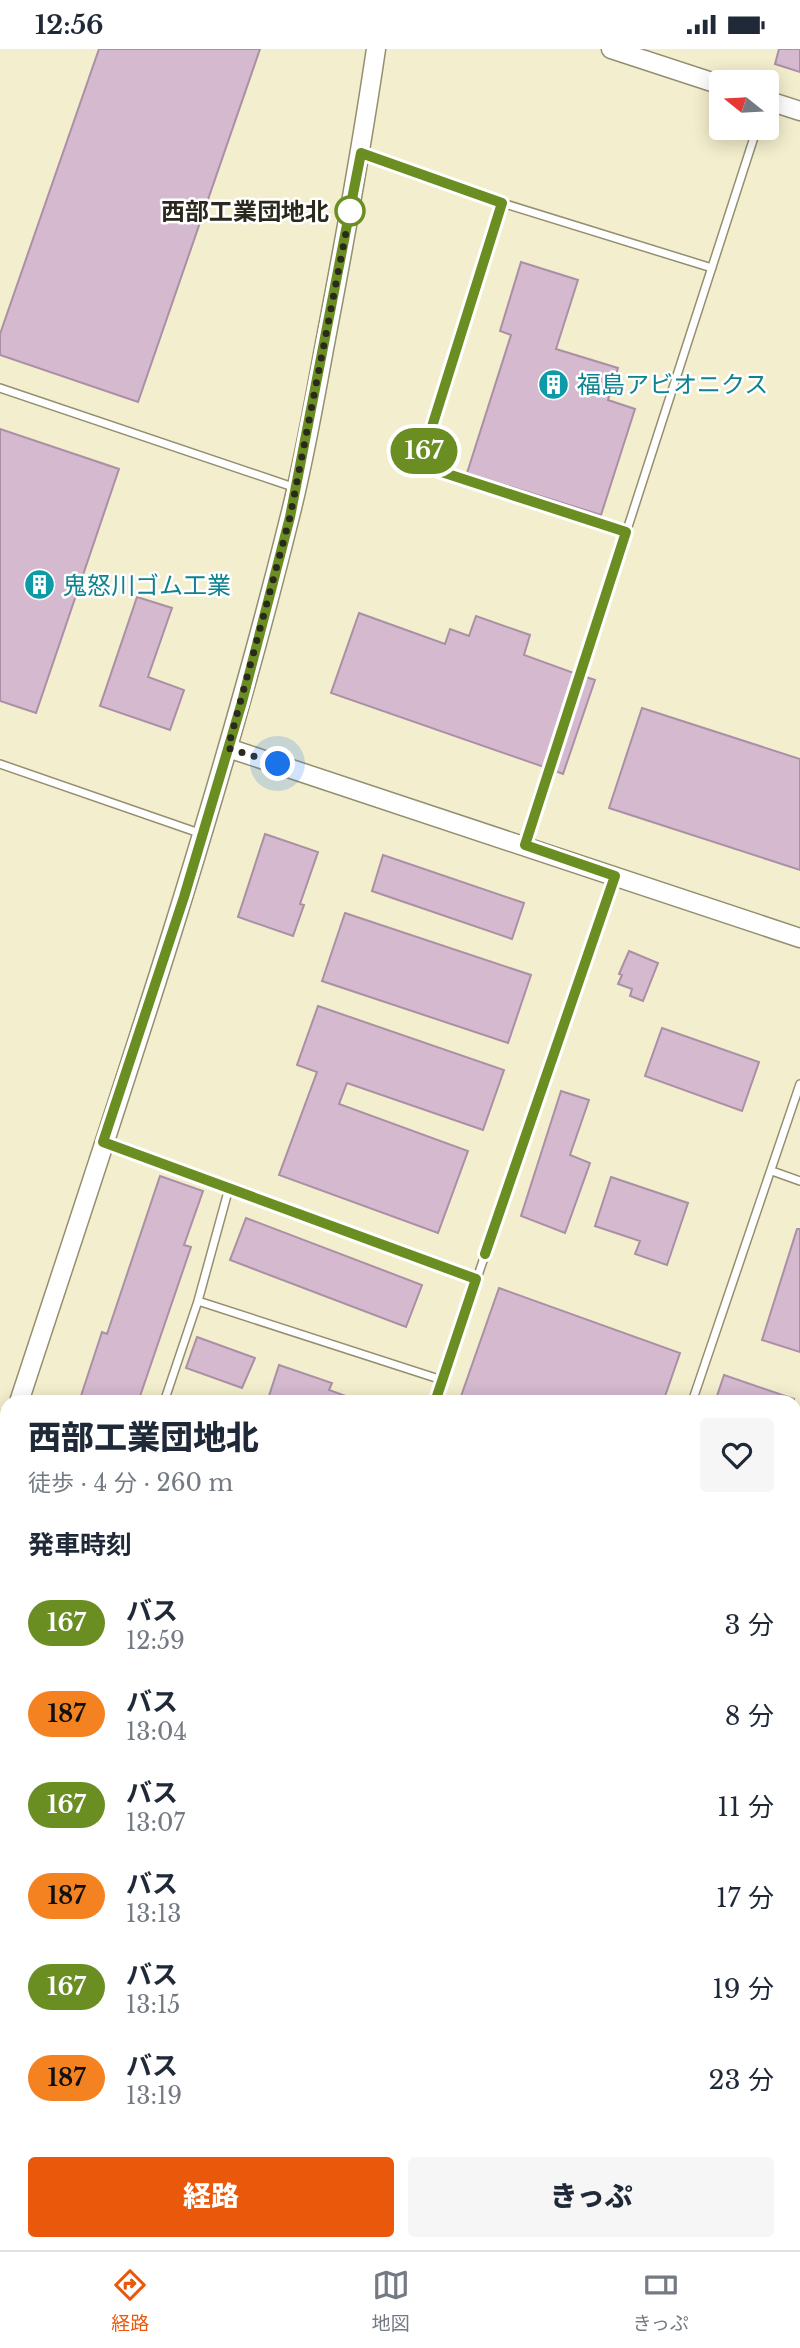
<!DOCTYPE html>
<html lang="ja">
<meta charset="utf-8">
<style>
:root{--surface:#fff;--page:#f6f6f7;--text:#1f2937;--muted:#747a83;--line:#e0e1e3;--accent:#ea580c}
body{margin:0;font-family:"Libre Baskerville","Noto Sans JP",serif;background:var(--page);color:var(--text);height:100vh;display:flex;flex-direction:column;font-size:26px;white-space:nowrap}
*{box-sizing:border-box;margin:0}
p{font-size:23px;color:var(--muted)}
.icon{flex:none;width:38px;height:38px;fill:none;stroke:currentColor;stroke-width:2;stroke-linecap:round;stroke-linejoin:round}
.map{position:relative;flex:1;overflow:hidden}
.drawer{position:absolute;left:0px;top:1346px;width:802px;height:856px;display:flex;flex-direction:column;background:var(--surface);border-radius:21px 21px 0 0;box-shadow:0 4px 18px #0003}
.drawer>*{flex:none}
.badge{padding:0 14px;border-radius:23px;font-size:24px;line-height:46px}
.needle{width:46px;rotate:288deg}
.fabs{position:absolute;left:709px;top:21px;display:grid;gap:14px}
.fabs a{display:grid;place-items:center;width:70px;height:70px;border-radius:7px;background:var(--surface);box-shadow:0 4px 18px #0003;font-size:35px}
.you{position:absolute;width:35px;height:35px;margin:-18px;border:5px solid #fff;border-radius:50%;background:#1a73e8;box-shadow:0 0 0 10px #1a73e833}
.map>.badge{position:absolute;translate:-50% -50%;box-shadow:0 0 0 4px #fff}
h2{padding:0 28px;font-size:26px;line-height:63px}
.round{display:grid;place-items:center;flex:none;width:74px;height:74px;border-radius:7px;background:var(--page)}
.overview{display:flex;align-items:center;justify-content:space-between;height:119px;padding:0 28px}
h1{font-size:33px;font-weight:800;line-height:52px}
.button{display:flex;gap:14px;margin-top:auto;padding:14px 28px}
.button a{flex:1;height:80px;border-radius:7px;background:var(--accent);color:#fff;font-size:28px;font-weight:800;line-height:80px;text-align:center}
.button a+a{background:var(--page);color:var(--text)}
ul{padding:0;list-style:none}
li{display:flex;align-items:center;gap:21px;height:91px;padding:0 28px}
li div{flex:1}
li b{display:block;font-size:26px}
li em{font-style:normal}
li .badge{min-width:77px;font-weight:700;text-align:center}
.status{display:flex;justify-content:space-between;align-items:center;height:49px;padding:0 35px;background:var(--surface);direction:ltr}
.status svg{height:19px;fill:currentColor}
.dock{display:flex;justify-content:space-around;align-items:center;height:98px;border-top:2px solid var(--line);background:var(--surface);font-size:19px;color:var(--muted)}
.dock a{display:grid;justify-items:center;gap:4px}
.dock .on{color:var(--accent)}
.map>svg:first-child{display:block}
.forest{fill:#97b77b}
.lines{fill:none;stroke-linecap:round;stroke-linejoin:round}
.stream{stroke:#5cb7c9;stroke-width:4.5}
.building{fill:#d4b9cf;stroke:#aa90a5;stroke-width:2}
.service-casing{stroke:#948f70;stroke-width:10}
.minor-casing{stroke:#948f70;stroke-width:18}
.tertiary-casing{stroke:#948f70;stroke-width:21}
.service{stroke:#fff;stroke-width:7}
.minor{stroke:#fff;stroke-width:14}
.tertiary{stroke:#fff;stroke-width:18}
.line-casing{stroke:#fff;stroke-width:16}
.line{stroke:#6b8e23;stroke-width:10}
.walk{stroke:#2b291d;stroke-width:7;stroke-dasharray:0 12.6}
.stop-dot{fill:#fff;stroke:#6b8e23;stroke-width:3.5}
.labels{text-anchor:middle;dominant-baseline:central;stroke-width:5;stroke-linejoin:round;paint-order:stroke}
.stop-label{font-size:24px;font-weight:bold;fill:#2b291d;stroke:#fff;text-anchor:end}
.culture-label{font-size:24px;fill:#0d838f;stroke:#fff;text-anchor:start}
</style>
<div class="status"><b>12:56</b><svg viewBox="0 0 49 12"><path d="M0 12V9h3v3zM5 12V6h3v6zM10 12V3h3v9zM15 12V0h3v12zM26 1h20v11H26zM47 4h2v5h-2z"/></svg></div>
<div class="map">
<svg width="800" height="2201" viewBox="0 0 800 2201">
<rect width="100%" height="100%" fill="#f3eecd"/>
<!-- forest -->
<path class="forest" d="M800,1581V1713L795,1715L794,1583Z
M0,1691L7,1695V1980L0,1977V1857L5,1850L0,1840Z
M213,2195L369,2194V2201H212Z"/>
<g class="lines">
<!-- stream -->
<path class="stream" d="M794,1721L800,1720
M479,2201L480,2194"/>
</g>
<!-- building -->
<path class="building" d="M99,0H260L138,353L0,306V285Z
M779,0H800V23L775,15Z
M521,213L578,231L556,300L618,319L608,351L635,360L601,466L467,424L511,286L500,282Z
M0,380L119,420L36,664L0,652Z
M137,548L172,559L148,628L184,641L170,681L100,657Z
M359,564L445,595L450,580L469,587L476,567L530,586L524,606L574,624L544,718L331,644Z
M586,628L595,631L563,725L555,722Z
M642,659L800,710V821L609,759Z
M265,785L318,803L300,855L304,856L293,887L238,868Z
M383,806L524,854L512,890L372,842Z
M345,864L531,926L508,994L322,932Z
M629,902L658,914L643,952L630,947L632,940L618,935L622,926L619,925Z
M318,957L504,1021L483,1081L347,1034L339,1055L468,1102L438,1184L279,1126L317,1023L297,1016Z
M662,979L759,1013L742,1062L645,1027Z
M561,1042L589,1051L570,1106L590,1114L565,1184L521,1167Z
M160,1127L203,1142L184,1196L191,1198L138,1353H79L102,1283L107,1285Z
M611,1128L688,1154L667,1216L635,1205L640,1192L595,1177Z
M246,1169L422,1236L406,1278L230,1211Z
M797,1180H800V1303L762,1291Z
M499,1239L680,1304L663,1353H459Z
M197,1288L255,1309L242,1339L186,1319Z
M279,1316L332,1334L329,1341L357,1351L356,1353H267Z
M724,1326L794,1350V1353H734L717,1347Z"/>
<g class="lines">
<defs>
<path id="service" d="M361,104L502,154L712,219
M502,154L420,416L626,483
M0,339L296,439
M0,715L202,785
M525,796L757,79
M105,1094L476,1230
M772,1122L800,1132
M198,1252L442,1331L615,828
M164,1353L198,1252L229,1139
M435,1353L442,1331
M692,1353L800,1035"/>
<path id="minor" d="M0,1990L7,1993
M794,2128L800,2135
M40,2201L41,2194"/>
<path id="tertiary" d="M611,0L721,36
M766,51L800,62
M228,699L800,889
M19,1353C115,1061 215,770 289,471C305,409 315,347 327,284C345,190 362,95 376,0
M0,1409L7,1388
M794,2016L800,2014
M651,2201L653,2194"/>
</defs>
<!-- service casing -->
<use href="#service" class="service-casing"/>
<!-- minor casing -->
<use href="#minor" class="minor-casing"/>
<!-- tertiary casing -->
<use href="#tertiary" class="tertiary-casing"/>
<!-- service -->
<use href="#service" class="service"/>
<!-- minor -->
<use href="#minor" class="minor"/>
<!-- tertiary -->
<use href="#tertiary" class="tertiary"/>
</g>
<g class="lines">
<defs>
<path id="line" d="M435,1353L476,1230L103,1093L184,848L242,653L290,468L361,104L502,154L420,416L626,483L525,796L615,827L485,1205"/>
</defs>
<!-- line casing -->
<use href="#line" class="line-casing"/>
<!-- line -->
<use href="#line" class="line"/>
<!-- walk -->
<path class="walk" d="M278,715L228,699L290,468L351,158L350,162"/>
</g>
<!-- icons -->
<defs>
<symbol id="building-disc" viewBox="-11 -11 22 22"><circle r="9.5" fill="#0f9aa8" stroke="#fff"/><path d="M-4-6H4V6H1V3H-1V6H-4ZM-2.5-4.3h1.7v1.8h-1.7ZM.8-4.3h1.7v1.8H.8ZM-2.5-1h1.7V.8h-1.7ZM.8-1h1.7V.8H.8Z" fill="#fff"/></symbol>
</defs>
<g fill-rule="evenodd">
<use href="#building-disc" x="536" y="318" width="35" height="35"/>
<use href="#building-disc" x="22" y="518" width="35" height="35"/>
</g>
<!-- markers -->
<circle class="stop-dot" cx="350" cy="162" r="14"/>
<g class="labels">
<!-- stop labels -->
<g class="stop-label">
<text x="329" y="162">西部工業団地北</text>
</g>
<!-- culture labels -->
<g class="culture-label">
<text x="577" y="335">福島アビオニクス</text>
<text x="63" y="536">鬼怒川ゴム工業</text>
</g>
</g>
</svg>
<div class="fabs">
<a><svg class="needle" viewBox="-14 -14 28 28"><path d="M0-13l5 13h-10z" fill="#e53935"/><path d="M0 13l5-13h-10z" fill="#747a83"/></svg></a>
</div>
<div class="you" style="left:278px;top:715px"></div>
<b class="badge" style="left:424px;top:402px;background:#6b8e23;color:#fff">167</b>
<section class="drawer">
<div class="overview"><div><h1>西部工業団地北</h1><p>徒歩 · 4 分 · 260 m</p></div><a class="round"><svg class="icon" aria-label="heart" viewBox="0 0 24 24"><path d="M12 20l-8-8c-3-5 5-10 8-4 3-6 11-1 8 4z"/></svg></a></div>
<h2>発車時刻</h2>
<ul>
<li><span class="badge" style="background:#6b8e23;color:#fff">167</span><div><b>バス</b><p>12:59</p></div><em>3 分</em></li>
<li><span class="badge" style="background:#f58220;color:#111">187</span><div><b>バス</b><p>13:04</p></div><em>8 分</em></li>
<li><span class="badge" style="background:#6b8e23;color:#fff">167</span><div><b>バス</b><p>13:07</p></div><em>11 分</em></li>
<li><span class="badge" style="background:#f58220;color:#111">187</span><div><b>バス</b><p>13:13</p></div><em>17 分</em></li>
<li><span class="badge" style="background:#6b8e23;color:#fff">167</span><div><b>バス</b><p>13:15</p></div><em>19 分</em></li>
<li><span class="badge" style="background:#f58220;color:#111">187</span><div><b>バス</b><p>13:19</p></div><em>23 分</em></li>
</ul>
<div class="button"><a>経路</a><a>きっぷ</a></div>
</section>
</div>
<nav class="dock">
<a class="on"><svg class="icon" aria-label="directions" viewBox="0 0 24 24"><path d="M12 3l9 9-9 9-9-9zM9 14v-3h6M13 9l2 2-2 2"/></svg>経路</a>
<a><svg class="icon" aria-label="map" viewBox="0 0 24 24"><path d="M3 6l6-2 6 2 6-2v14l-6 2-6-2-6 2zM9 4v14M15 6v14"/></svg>地図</a>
<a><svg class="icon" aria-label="tickets" viewBox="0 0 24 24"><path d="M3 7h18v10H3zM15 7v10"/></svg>きっぷ</a>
</nav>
